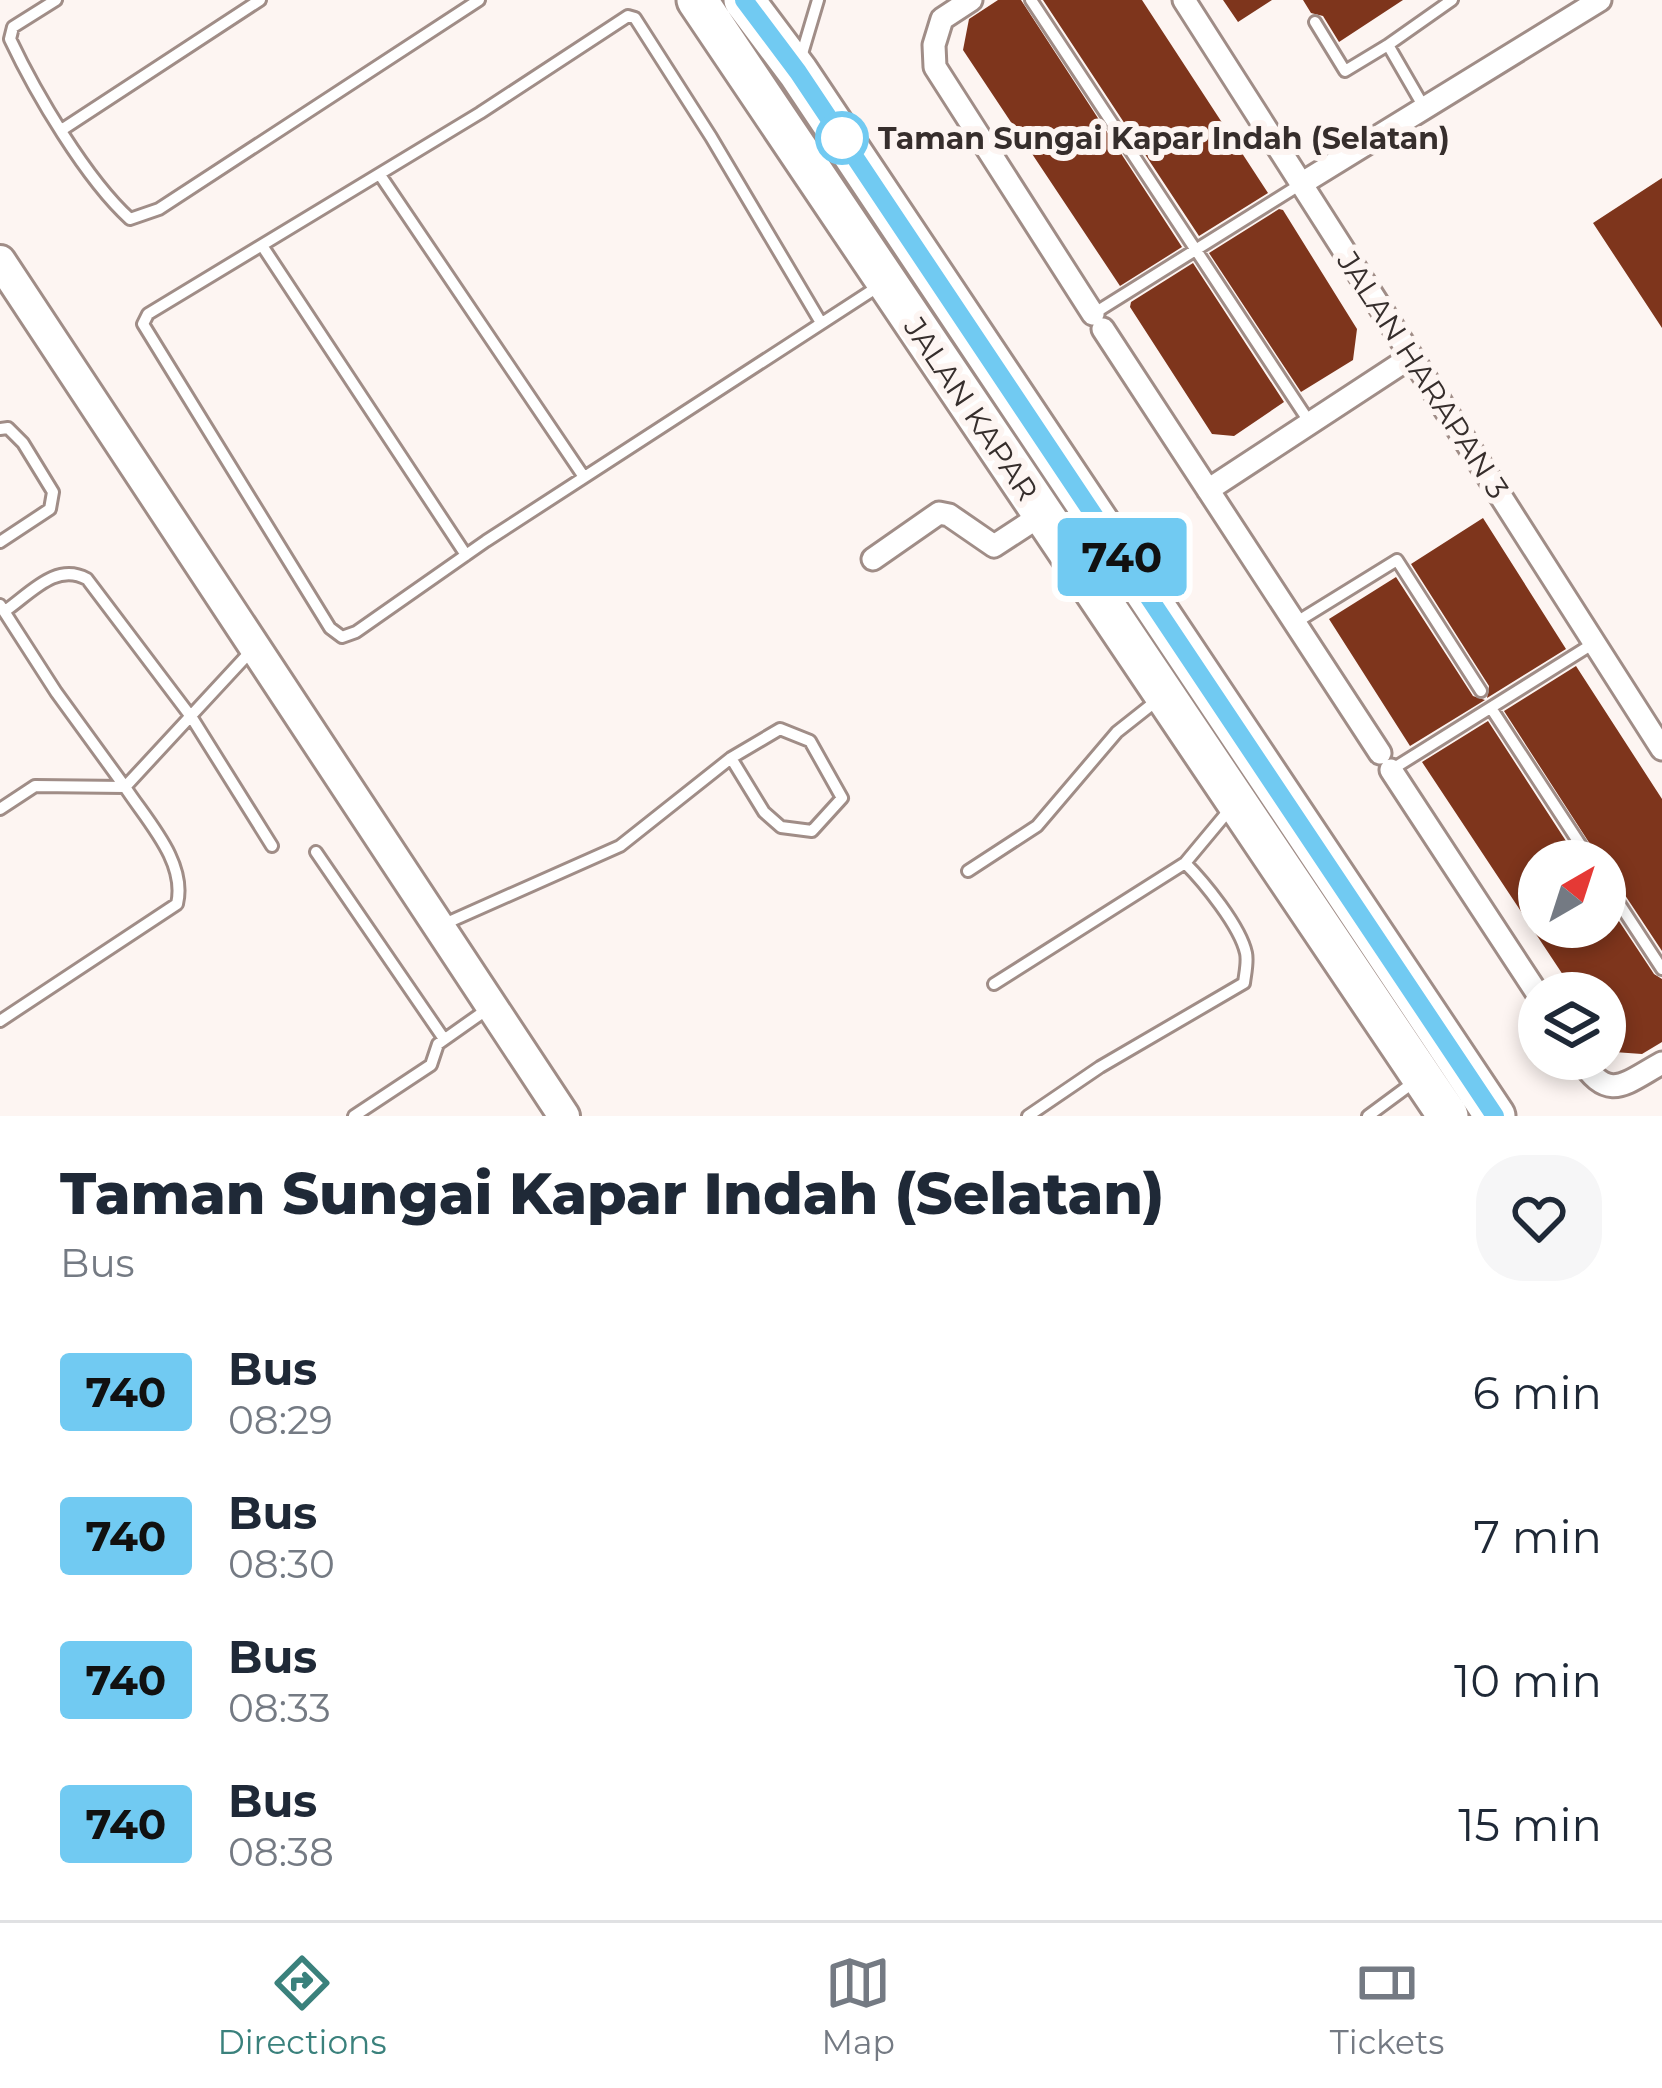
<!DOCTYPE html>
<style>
:root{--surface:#fff;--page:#f6f6f7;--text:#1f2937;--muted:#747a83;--line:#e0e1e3;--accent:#3a817c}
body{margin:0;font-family:Montserrat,sans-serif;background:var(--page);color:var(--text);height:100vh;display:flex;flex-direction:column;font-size:45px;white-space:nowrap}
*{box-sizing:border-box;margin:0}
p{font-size:39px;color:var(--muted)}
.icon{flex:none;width:66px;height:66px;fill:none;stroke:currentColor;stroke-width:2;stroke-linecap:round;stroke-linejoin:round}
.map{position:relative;height:1116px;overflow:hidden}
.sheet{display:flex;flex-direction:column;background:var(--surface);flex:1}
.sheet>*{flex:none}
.badge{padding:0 24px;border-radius:9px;font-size:42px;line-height:78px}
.needle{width:78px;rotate:39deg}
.controls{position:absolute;left:1518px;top:840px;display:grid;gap:24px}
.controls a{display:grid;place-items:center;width:108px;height:108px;border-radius:50%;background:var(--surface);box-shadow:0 6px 18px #0003;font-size:60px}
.map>.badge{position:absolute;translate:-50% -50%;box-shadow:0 0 0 6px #fff}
.round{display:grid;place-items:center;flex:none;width:126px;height:126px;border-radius:48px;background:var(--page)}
.head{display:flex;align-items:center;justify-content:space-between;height:204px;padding:0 60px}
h1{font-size:57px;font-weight:800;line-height:90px}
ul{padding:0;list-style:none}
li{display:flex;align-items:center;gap:36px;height:144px;padding:0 60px}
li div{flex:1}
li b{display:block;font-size:45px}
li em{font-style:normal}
li .badge{min-width:132px;font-weight:700;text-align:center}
.dock{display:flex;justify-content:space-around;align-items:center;height:168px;border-top:3px solid var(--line);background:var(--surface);font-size:33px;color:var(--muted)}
.dock a{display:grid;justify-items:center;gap:6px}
.dock .selected{color:var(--accent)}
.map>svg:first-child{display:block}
.building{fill:#7e351c}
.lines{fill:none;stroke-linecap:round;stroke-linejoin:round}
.lane-casing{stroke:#a08d87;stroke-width:16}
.street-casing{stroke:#a08d87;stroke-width:27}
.secondary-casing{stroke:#a08d87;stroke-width:36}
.highway-casing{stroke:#a08d87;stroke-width:45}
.lane{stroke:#fff;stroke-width:10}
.street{stroke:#fff;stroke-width:21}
.secondary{stroke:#fff;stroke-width:30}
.highway{stroke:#fff;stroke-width:39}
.line-casing{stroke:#fff;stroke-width:27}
.line{stroke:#71caf2;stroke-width:18}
.stop-dot{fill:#fff;stroke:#71caf2;stroke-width:6}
.labels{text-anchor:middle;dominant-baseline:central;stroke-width:12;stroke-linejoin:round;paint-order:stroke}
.stop-label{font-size:30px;font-weight:bold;fill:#362e2c;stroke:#fdf5f2;text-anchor:start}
.street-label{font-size:30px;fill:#362e2c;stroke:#fdf5f2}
</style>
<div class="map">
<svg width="1662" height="1116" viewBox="0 0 1662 1116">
<rect width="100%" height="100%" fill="#fdf5f2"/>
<!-- building -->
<path class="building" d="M998,0H1021L1182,247L1120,286L963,50L969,19Z
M1043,0H1142L1268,193L1199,236Z
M1223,0H1272L1238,22Z
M1303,0H1403L1339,42L1323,16L1311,13Z
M1662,178V328L1593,223Z
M1279,209L1283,210L1357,329L1353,360L1301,392L1209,253Z
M1193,263L1284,402L1234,436L1212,434L1130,307L1131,302Z
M1483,518L1566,649L1487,698L1489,686L1411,564Z
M1396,577L1473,696L1485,700L1410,746L1329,619Z
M1576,666L1662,799V951L1613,877L1605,872V861H1601L1504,711Z
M1488,721L1579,861H1539V927H1605V900L1654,974L1662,979V1042L1642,1054L1614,1052L1605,1039V993H1575L1422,762Z"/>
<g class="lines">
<defs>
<path id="lane" d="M56,0L13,27L10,39C36,94 86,179 130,219L159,209L479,0
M1031,0L1310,423
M1315,22L1345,71L1388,45
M801,57L818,0
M1425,109L1388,45L1452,0
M63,129L260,0
M380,175L584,477
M263,247L466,555
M1093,314L1301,184
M820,321L711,137L635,18L628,16L480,113L148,314L143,324L330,628L342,637L356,632L486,541L879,286
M0,429L8,428L23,443L53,492L50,509L0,542
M0,605L56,692L125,787L35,786L0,809
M5,611C31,593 56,562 87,579L192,718L272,846
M1295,623L1397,560L1481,691
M1491,708L1591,861
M1391,770L1594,643
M316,852L444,1039
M968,871L1037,826L1117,732L1160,698
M1605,882L1662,969
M442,925L620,846L731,758L780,729L810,741L842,798L812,831L781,827L764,812L731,758
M994,984L1185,863L1230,809
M0,1021L177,904C187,862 147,821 125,787L251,651
M354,1116L431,1065L438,1044L489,1008
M1028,1116L1100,1067L1244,983C1245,974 1248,962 1246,953C1240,926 1204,882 1185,863
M1368,1116L1414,1082"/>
<path id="street" d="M971,0L942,19L934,45L935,67L1093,314
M1184,0L1662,749
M1301,184L1600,0
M1103,329L1380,753
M1208,490L1411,357
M873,559L939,513L949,515L994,546L1043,514
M1391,770L1539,996
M1580,1059C1609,1103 1624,1084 1662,1063"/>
<path id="secondary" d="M0,261L564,1116"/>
<path id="highway" d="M697,0L1448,1116
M744,0L798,72L1495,1116"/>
</defs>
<!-- lane casing -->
<use href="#lane" class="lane-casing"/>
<!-- street casing -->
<use href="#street" class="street-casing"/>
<!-- secondary casing -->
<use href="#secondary" class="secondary-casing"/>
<!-- highway casing -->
<use href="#highway" class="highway-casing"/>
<!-- lane -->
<use href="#lane" class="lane"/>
<!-- street -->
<use href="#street" class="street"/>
<!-- secondary -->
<use href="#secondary" class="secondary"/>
<!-- highway -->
<use href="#highway" class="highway"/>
</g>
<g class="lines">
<defs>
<path id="line" d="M744,0L798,72L1495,1116"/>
</defs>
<!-- line casing -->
<use href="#line" class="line-casing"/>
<!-- line -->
<use href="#line" class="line"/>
</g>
<!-- markers -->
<circle class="stop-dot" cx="842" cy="138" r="24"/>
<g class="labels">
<!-- stop labels -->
<g class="stop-label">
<text x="878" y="138">Taman Sungai Kapar Indah (Selatan)</text>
</g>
<!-- street labels -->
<g class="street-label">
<text transform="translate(1423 375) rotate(57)">JALAN HARAPAN 3</text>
<text transform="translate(971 409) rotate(56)">JALAN KAPAR</text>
</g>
</g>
</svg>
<div class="controls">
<a><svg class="needle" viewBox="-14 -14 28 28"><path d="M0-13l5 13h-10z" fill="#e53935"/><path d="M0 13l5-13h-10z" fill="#747a83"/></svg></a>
<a><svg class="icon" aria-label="layers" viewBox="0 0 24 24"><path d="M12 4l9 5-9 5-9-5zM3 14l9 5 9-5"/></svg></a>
</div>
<b class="badge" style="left:1122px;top:557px;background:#71caf2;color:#111">740</b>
</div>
<section class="sheet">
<div class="head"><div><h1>Taman Sungai Kapar Indah (Selatan)</h1><p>Bus</p></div><a class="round"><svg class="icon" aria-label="heart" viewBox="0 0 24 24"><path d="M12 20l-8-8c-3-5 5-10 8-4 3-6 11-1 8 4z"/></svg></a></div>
<ul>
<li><span class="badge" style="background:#71caf2;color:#111">740</span><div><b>Bus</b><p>08:29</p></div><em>6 min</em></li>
<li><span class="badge" style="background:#71caf2;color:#111">740</span><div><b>Bus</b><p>08:30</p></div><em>7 min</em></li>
<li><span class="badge" style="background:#71caf2;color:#111">740</span><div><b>Bus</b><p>08:33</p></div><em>10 min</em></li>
<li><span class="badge" style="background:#71caf2;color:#111">740</span><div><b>Bus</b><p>08:38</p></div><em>15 min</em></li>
</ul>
</section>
<nav class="dock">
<a class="selected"><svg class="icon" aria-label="directions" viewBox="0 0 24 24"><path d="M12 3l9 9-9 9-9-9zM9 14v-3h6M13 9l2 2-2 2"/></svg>Directions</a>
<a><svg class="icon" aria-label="map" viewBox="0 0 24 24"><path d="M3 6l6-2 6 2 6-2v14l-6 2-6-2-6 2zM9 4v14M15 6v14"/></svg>Map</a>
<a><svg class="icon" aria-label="tickets" viewBox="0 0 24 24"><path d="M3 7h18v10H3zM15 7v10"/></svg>Tickets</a>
</nav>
